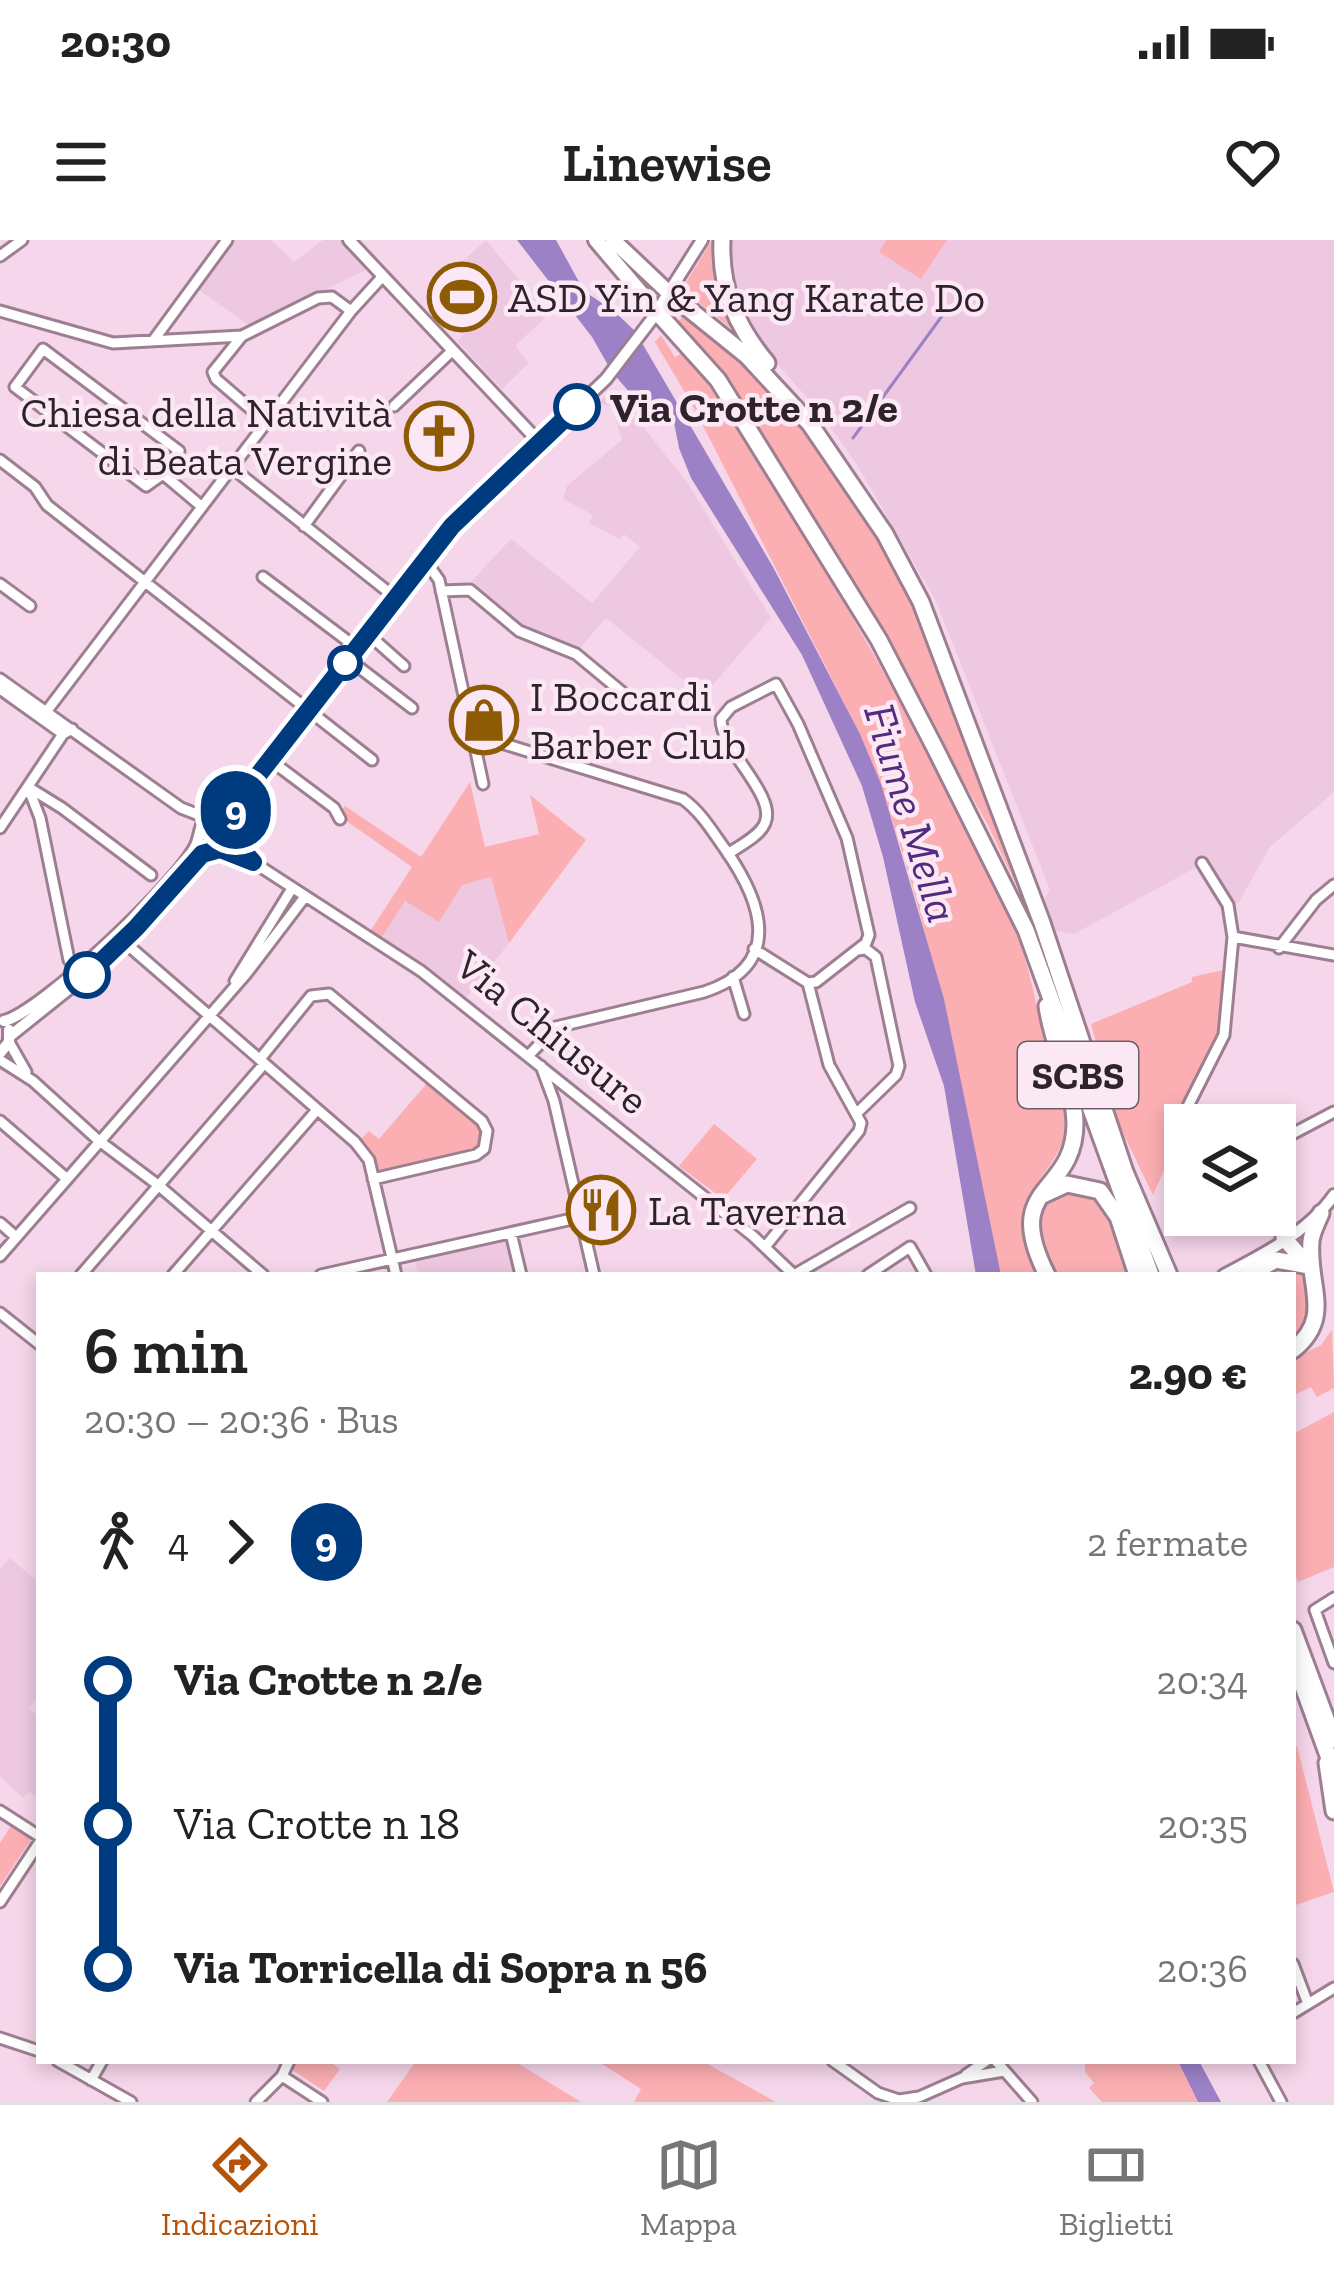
<!DOCTYPE html>
<html lang="it">
<meta charset="utf-8">
<style>
:root{--surface:#fff;--page:#f6f6f6;--text:#222;--muted:#767676;--line:#e0e0e0;--accent:#b45309}
body{margin:0;font-family:"Zilla Slab",serif;background:var(--page);color:var(--text);height:100vh;display:flex;flex-direction:column;font-size:45px;white-space:nowrap}
*{box-sizing:border-box;margin:0}
p{font-size:39px;color:var(--muted)}
.icon{flex:none;width:66px;height:66px;fill:none;stroke:currentColor;stroke-width:2;stroke-linecap:round;stroke-linejoin:round}
.map{position:relative;flex:1;overflow:hidden}
.panel{position:absolute;left:36px;top:1032px;width:1260px;height:792px;display:flex;flex-direction:column;background:var(--surface);border-radius:0px;box-shadow:0 6px 18px #0003}
.panel>*{flex:none}
.badge{padding:0 24px;border-radius:39px;font-size:42px;line-height:78px}
.controls{position:absolute;left:1164px;top:864px;display:grid;gap:24px}
.controls a{display:grid;place-items:center;width:132px;height:132px;border-radius:0px;background:var(--surface);box-shadow:0 6px 18px #0003;font-size:60px}
.map>.badge{position:absolute;translate:-50% -50%;box-shadow:0 0 0 6px #fff}
.legs{display:flex;align-items:center;gap:18px;height:132px;padding:0 48px;font-size:39px}
.legs p{margin-inline-start:auto}
.overview{display:flex;align-items:center;justify-content:space-between;height:204px;padding:0 48px}
h1{font-size:66px;font-weight:600;line-height:90px}
ul{padding:0 48px;list-style:none}
li{display:flex;align-items:center;gap:42px;height:144px;font-size:45px}
li i{display:grid;place-items:center;width:18px;height:100%;margin:0 15px;background:currentColor}
li i::after{content:'';width:30px;height:30px;margin:-15px;border:9px solid;border-radius:50%;background:var(--surface)}
li p{margin-inline-start:auto}
li:first-child i{background:linear-gradient(#0000 50%,currentColor 0)}
li:last-child i{background:linear-gradient(currentColor 50%,#0000 0)}
.status{display:flex;justify-content:space-between;align-items:center;height:84px;padding:0 60px;background:var(--surface);direction:ltr}
.status svg{height:33px;fill:currentColor}
header{display:flex;justify-content:space-between;align-items:center;height:156px;padding:0 48px;background:var(--surface);font-size:54px;font-weight:600}
.dock{display:flex;justify-content:space-around;align-items:center;height:168px;border-top:3px solid var(--line);background:var(--surface);font-size:33px;color:var(--muted)}
.dock a{display:grid;justify-items:center;gap:6px}
.dock .selected{color:var(--accent)}
.map>svg:first-child{display:block}
.built{fill:#eec8e1}
.green{fill:#fcafb2}
.water{fill:#9d81c7}
.lines{fill:none;stroke-linecap:round;stroke-linejoin:round}
.stream{stroke:#9d81c7;stroke-width:3}
.minor-casing{stroke:#9c7f91;stroke-width:15}
.tertiary-casing{stroke:#9c7f91;stroke-width:16}
.primary-casing{stroke:#9c7f91;stroke-width:20}
.trunk-casing{stroke:#9c7f91;stroke-width:21}
.minor{stroke:#fff;stroke-width:9}
.tertiary{stroke:#fff;stroke-width:10}
.primary{stroke:#fff;stroke-width:14}
.trunk{stroke:#fff;stroke-width:15}
.line-1-casing{stroke:#fff;stroke-width:27}
.line-1{stroke:#003b80;stroke-width:18}
.stop-1-dot{fill:#fff;stroke:#003b80;stroke-width:6}
.labels{text-anchor:middle;dominant-baseline:central;stroke-width:9;stroke-linejoin:round;paint-order:stroke}
.shield{fill:#fbe8f4;stroke:#6c5e67;stroke-width:3}
.shield-label{font-size:39px;font-weight:bold;fill:#2e232a}
.poi-label{font-size:42px;fill:#2e232a;stroke:#fbe8f4;text-anchor:start}
.stop-label{font-size:42px;font-weight:bold;fill:#2e232a;stroke:#fbe8f4;text-anchor:start}
.street-label{font-size:42px;fill:#2e232a;stroke:#fbe8f4}
.water-label{font-size:45px;font-style:italic;fill:#522b7e;stroke:#fbe8f4}
</style>
<div class="status"><b>20:30</b><svg viewBox="0 0 49 12"><path d="M0 12V9h3v3zM5 12V6h3v6zM10 12V3h3v9zM15 12V0h3v12zM26 1h20v11H26zM47 4h2v5h-2z"/></svg></div>
<header><svg class="icon" aria-label="menu" viewBox="0 0 24 24"><path d="M4 6h16M4 12h16M4 18h16"/></svg>Linewise<svg class="icon" aria-label="heart" viewBox="0 0 24 24"><path d="M12 20l-8-8c-3-5 5-10 8-4 3-6 11-1 8 4z"/></svg></header>
<div class="map">
<svg width="1334" height="1862" viewBox="0 0 1334 1862">
<rect width="100%" height="100%" fill="#f6d6ea"/>
<!-- built -->
<path class="built" d="M236,0H271L294,22L323,0H343L370,28L250,86L199,50Z
M486,0L548,75L515,106L529,123L502,149L457,101L484,75L448,35Z
M730,0H1334V552L1270,607L1239,662L1232,665L1206,622L1074,694L1056,691L1044,659L1050,650L936,361L856,223L817,169L751,94L735,58L729,24Z
M608,153L622,160L686,241L771,378L703,456L606,378L579,409L520,389L469,344L511,299L592,363L640,307L624,294L619,299L589,283L593,275L563,259L567,246L622,200L612,167L598,163Z
M492,637L509,703L466,758L382,697L405,660Z
M507,1000L515,1035H418L415,1022Z
M10,1318L39,1343V1456L29,1468L39,1478V1558L29,1552L23,1558L0,1536V1329Z"/>
<!-- green -->
<path class="green" d="M712,0H717L718,46L732,89L682,49Z
M886,0H947L921,39L879,12Z
M682,77C711,100 741,122 767,148C910,290 966,497 1033,681L988,585L840,324L753,182L717,130L677,83Z
M661,95L675,117L684,112L702,134C781,255 855,377 923,504C958,568 993,633 1019,701C1032,736 1037,772 1047,807C1051,822 1058,836 1062,851C1088,943 985,931 1039,1035H1001C958,853 932,667 860,494L694,168L655,102Z
M470,542L485,607L539,594L530,555L586,600L509,703L491,637L462,645L439,682L405,661L382,697L371,690L412,627L338,575L345,566L421,617Z
M1223,730L1227,732L1222,790L1178,879L1179,898L1153,955L1118,883L1091,784L1192,742V737Z
M428,842L481,887V905L473,912L377,934L371,916L360,900L369,891L379,899Z
M714,884L757,919L723,959L679,926Z
M1077,951C1112,963 1118,1003 1130,1035H1054C1038,999 1021,957 1077,951Z
M1283,1029L1306,1033C1319,1048 1328,1058 1322,1079L1293,1101V1035H1270Z
M1332,1090L1334,1148L1317,1157L1311,1147L1293,1156V1119L1321,1105Z
M1334,1172V1327L1298,1342L1293,1329V1194Z
M1297,1506L1334,1652L1293,1666V1507Z
M12,1584L32,1598L0,1646V1603Z
M294,1821H329L340,1829L324,1851L291,1829Z
M416,1821H514L581,1862H387Z
M702,1821L776,1862H634L641,1849L599,1822Z
M1085,1821H1178L1198,1862H1102L1089,1848L1094,1843L1085,1832Z"/>
<!-- water -->
<path class="water" d="M517,0H556L584,51L615,72L635,91L773,327L860,494L881,544L944,759L1001,1035H976L944,846L915,762L883,617L862,546L802,415L691,238L679,208L672,172L656,168L649,175L612,132L592,97Z
M1178,1821H1199L1221,1862H1198Z"/>
<g class="lines">
<!-- stream -->
<path class="stream" d="M853,198L942,76"/>
<defs>
<path id="minor" d="M0,16L22,0
M0,71L113,103L242,96L318,58L332,57L351,71
M242,96L213,132L216,139L266,182
M153,101L227,0
M394,166L453,110
M0,220L35,247L47,265L372,520
M231,227L396,358
M163,234L179,211L43,109L15,147L146,246L163,234L201,266
M304,286L359,211
M425,320L439,340L483,544
M263,337L357,408
M0,344L30,366
M441,351L470,350L519,391L576,414L623,453
M368,394L404,426
M348,419L412,468
M0,439L181,568L212,580
M0,449L63,494
M46,472L351,71L383,36
M475,495L683,559C701,572 712,591 725,609C762,662 785,725 704,752L556,787L530,814
M270,520L334,568L340,579
M28,547L40,578L69,720
M28,547L62,568L151,635
M0,588L63,494L72,489
M229,596L253,622
M220,609L253,622L421,731L753,996L794,1035L910,968
M728,614C739,606 760,596 765,583C777,555 721,511 721,479L731,467L776,444L798,484L847,598L869,695L866,703L816,742L808,743
M1233,697L1334,715
M130,707L355,902L369,920L396,1035
M1279,708L1316,660L1334,645
M754,709L808,743L829,825L861,883L859,891L765,1007
M857,710L866,709L876,717L899,826L896,835L857,873
M733,737L744,774
M235,741L291,650
M9,802L26,832
M260,819L311,756L329,754L482,881L487,891L484,909L476,915L373,939
M0,820L33,841L98,900L158,945L263,1035
M541,826L554,861L594,1035
M0,881L66,938
M1275,903L1334,872
M1185,909L1181,880L1224,795L1233,697L1228,665L1202,623
M0,983L16,997
M511,993L521,1035
M0,1016L246,734L304,658
M81,1035L264,824
M173,1035L317,870
M321,1035L581,977
M868,1035L910,1007L926,1035
M0,1073L39,1104
M1334,1358L1315,1370L1334,1423
M0,1571L39,1596
M0,1662L39,1603
M1293,1724L1308,1764
M1293,1773L1334,1748
M0,1798L39,1811
M58,1821L131,1862
M833,1821L878,1853L899,1860L919,1857L962,1838L1004,1831
M996,1821L1032,1862
M1259,1821L1281,1862
M966,1835L986,1821
M282,1836L322,1862
M91,1840L102,1821
M256,1862L282,1836L289,1821"/>
<path id="tertiary" d="M349,0L539,202
M215,580L245,552L452,286L606,139L652,79L702,0
M4,781C40,773 183,639 197,603C199,597 200,591 202,585L218,580
M10,796L105,720L202,614L224,607L240,560
M0,813L9,802V790
M1224,1035C1263,1015 1309,991 1334,955"/>
<path id="primary" d="M596,0L657,72
M613,0L669,53"/>
<path id="trunk" d="M722,0C720,49 736,86 767,123
M669,53L747,116L810,184L885,294L921,362L1042,683L1125,932L1169,1035
M657,72L718,140L879,400L935,508L1026,690L1151,1035
M1043,955L1067,944L1100,951L1118,977L1137,1035
M1284,998L1305,1022
M1047,1035C1000,942 1075,957 1075,883C1074,844 1052,805 1047,766
M1248,1035L1276,1020L1309,1026
M1293,1110C1334,1077 1307,1046 1311,1001C1312,992 1318,981 1321,973
M1293,1390L1334,1500
M1293,1419L1334,1532
M1327,1523L1334,1571"/>
</defs>
<!-- minor casing -->
<use href="#minor" class="minor-casing"/>
<!-- tertiary casing -->
<use href="#tertiary" class="tertiary-casing"/>
<!-- primary casing -->
<use href="#primary" class="primary-casing"/>
<!-- trunk casing -->
<use href="#trunk" class="trunk-casing"/>
<!-- minor -->
<use href="#minor" class="minor"/>
<!-- tertiary -->
<use href="#tertiary" class="tertiary"/>
<!-- primary -->
<use href="#primary" class="primary"/>
<!-- trunk -->
<use href="#trunk" class="trunk"/>
</g>
<g class="lines">
<defs>
<path id="line-1" d="M87,735L136,688L202,614L220,609L253,622L229,596L245,552L452,286L577,167"/>
</defs>
<!-- line-1 casing -->
<use href="#line-1" class="line-1-casing"/>
<!-- line-1 -->
<use href="#line-1" class="line-1"/>
</g>
<!-- icons -->
<defs>
<symbol id="stadium-ring" viewBox="-11 -11 22 22"><circle r="9.5" fill="#fbe8f4" stroke="#8c5b04" stroke-width="1.5"/><path d="M0-5a6.5 5 0 1 0 0 10a6.5 5 0 1 0 0-10ZM-3.5-1.8h7v3.6h-7Z" fill="#8c5b04"/></symbol>
<symbol id="church-ring" viewBox="-11 -11 22 22"><circle r="9.5" fill="#fbe8f4" stroke="#8c5b04" stroke-width="1.5"/><path d="M-1.2-6h2.4v3.5h3.3v2.4h-3.3V6h-2.4V-.1h-3.3v-2.4h3.3Z" fill="#8c5b04"/></symbol>
<symbol id="shop-ring" viewBox="-11 -11 22 22"><circle r="9.5" fill="#fbe8f4" stroke="#8c5b04" stroke-width="1.5"/><path d="M-5-2.5h2.3a2.7 3.5 0 0 1 5.4 0H5L5.5 6h-11ZM-1.5-2.5h3a1.5 2.3 0 0 0-3 0Z" fill="#8c5b04"/></symbol>
<symbol id="restaurant-ring" viewBox="-11 -11 22 22"><circle r="9.5" fill="#fbe8f4" stroke="#8c5b04" stroke-width="1.5"/><path d="M-5-6h1v4h1v-4h1v4h1v-4h1v5L-1.5 .5V6h-2V.5L-5-1ZM5-6V6H3V1.5H1.5Q1.5-4 5-6Z" fill="#8c5b04"/></symbol>
</defs>
<g fill-rule="evenodd">
<use href="#stadium-ring" x="424" y="19" width="76" height="76"/>
<use href="#church-ring" x="401" y="158" width="76" height="76"/>
<use href="#shop-ring" x="446" y="442" width="76" height="76"/>
<use href="#restaurant-ring" x="563" y="932" width="76" height="76"/>
</g>
<!-- markers -->
<g class="stop-1-dot">
<circle cx="577" cy="167" r="21"/>
<circle cx="345" cy="423" r="15"/>
<circle cx="87" cy="735" r="21"/>
</g>
<g class="labels">
<!-- shield labels -->
<rect class="shield" x="1018" y="802" width="120" height="66" rx="9"/>
<g class="shield-label">
<text x="1078" y="835">SCBS</text>
</g>
<!-- poi labels -->
<g class="poi-label">
<text x="508" y="57">ASD Yin &amp; Yang Karate Do</text>
<text x="392" y="172" text-anchor="end">Chiesa della Natività<tspan x="392" dy="48">di Beata Vergine</tspan></text>
<text x="530" y="456">I Boccardi<tspan x="530" dy="48">Barber Club</tspan></text>
<text x="648" y="970">La Taverna</text>
</g>
<!-- stop labels -->
<g class="stop-label">
<text x="610" y="167">Via Crotte n 2/e</text>
</g>
<!-- street labels -->
<g class="street-label">
<text transform="translate(552 792) rotate(39)">Via Chiusure</text>
</g>
<!-- water labels -->
<g class="water-label">
<text transform="translate(911 573) rotate(73)">Fiume Mella</text>
</g>
</g>
</svg>
<div class="controls">
<a><svg class="icon" aria-label="layers" viewBox="0 0 24 24"><path d="M12 4l9 5-9 5-9-5zM3 14l9 5 9-5"/></svg></a>
</div>
<b class="badge" style="left:236px;top:570px;background:#003b80;color:#fff">9</b>
<section class="panel">
<div class="overview"><div><h1>6 min</h1><p>20:30 – 20:36 · Bus</p></div><b>2.90 €</b></div>
<div class="legs"><svg class="icon" aria-label="walk" viewBox="0 0 24 24"><circle cx="13" cy="4" r="2"/><path d="M13 8l-2 6 4 7M11 14l-3 7M7 12l3-4h3l4 4"/></svg>4<svg class="icon" aria-label="forward" viewBox="0 0 24 24"><path d="M9 5l7 7-7 7"/></svg><b class="badge" style="background:#003b80;color:#fff">9</b><p>2 fermate</p></div>
<ul>
<li><i style="color:#003b80"></i><b>Via Crotte n 2/e</b><p>20:34</p></li>
<li><i style="color:#003b80"></i><span>Via Crotte n 18</span><p>20:35</p></li>
<li><i style="color:#003b80"></i><b>Via Torricella di Sopra n 56</b><p>20:36</p></li>
</ul>
</section>
</div>
<nav class="dock">
<a class="selected"><svg class="icon" aria-label="directions" viewBox="0 0 24 24"><path d="M12 3l9 9-9 9-9-9zM9 14v-3h6M13 9l2 2-2 2"/></svg>Indicazioni</a>
<a><svg class="icon" aria-label="map" viewBox="0 0 24 24"><path d="M3 6l6-2 6 2 6-2v14l-6 2-6-2-6 2zM9 4v14M15 6v14"/></svg>Mappa</a>
<a><svg class="icon" aria-label="tickets" viewBox="0 0 24 24"><path d="M3 7h18v10H3zM15 7v10"/></svg>Biglietti</a>
</nav>
